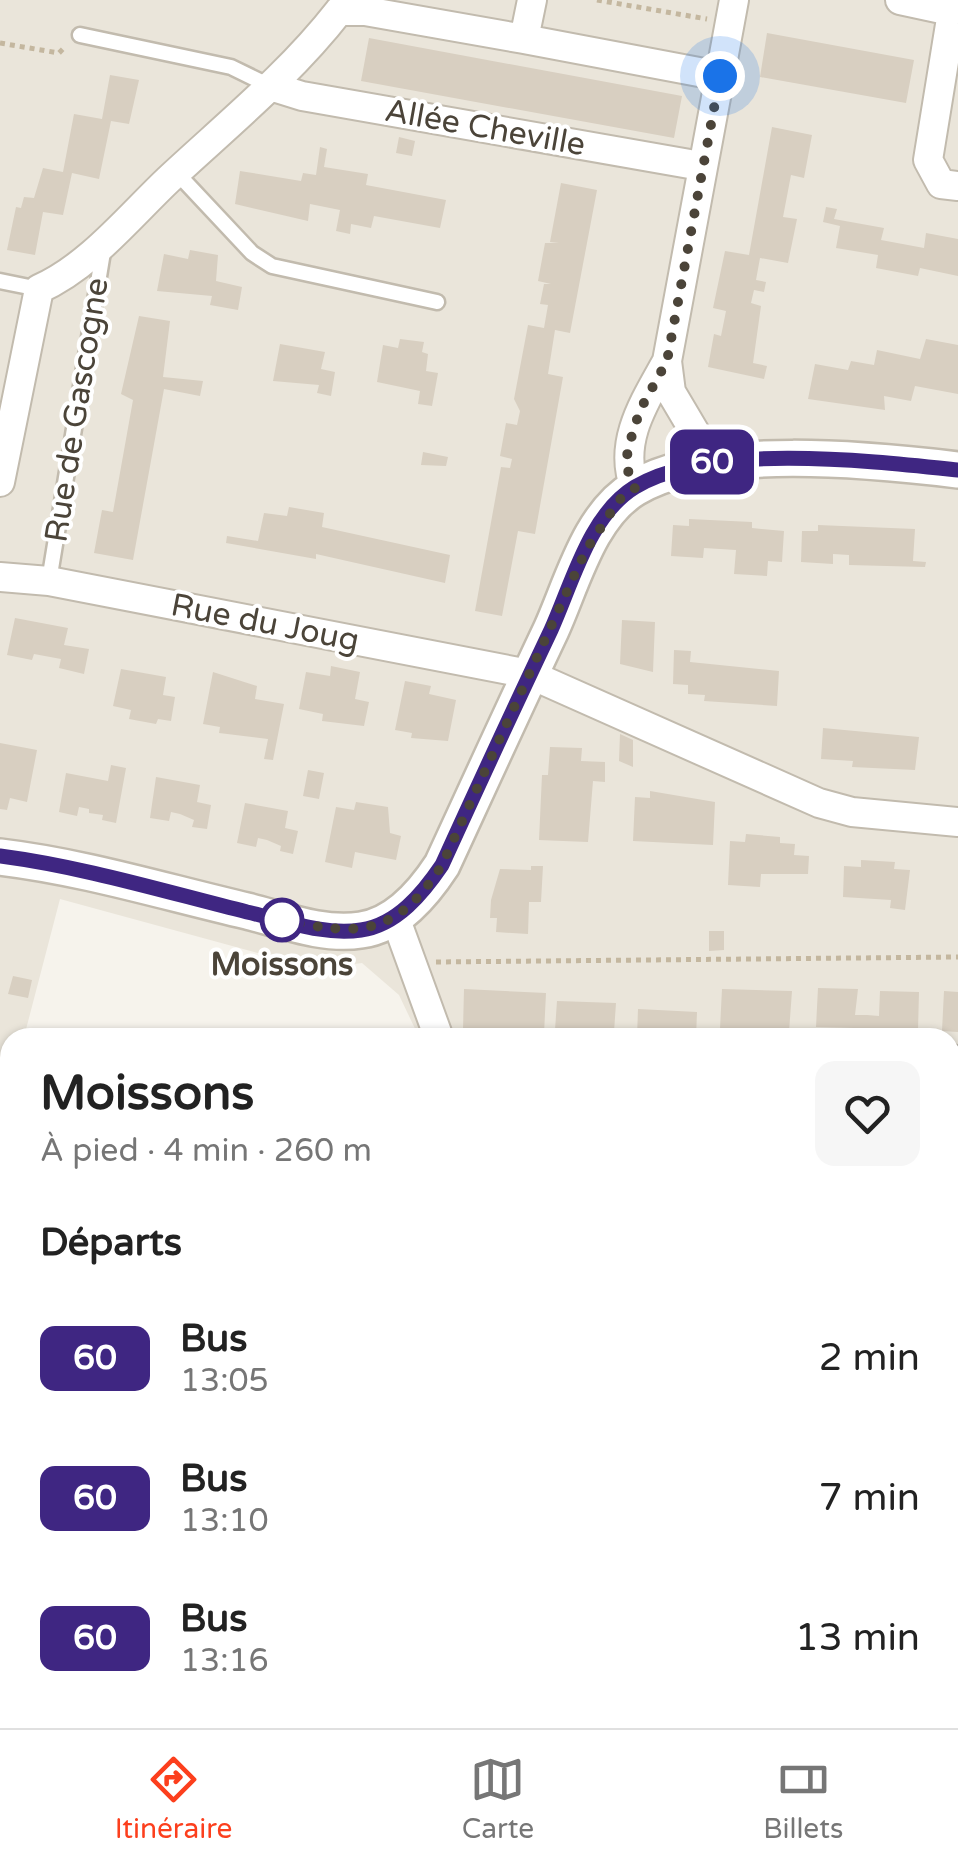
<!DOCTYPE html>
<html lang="fr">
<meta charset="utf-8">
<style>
:root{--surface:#fff;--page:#f6f6f6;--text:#222;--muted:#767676;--line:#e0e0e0;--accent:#fc3f1d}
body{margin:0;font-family:"Varela Round",sans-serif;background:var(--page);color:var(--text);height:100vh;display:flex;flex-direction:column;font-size:38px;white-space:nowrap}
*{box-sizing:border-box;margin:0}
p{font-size:32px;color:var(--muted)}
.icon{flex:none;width:55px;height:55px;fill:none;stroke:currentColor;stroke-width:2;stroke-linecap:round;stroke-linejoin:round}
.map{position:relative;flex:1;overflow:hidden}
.panel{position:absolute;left:0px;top:1028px;width:960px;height:702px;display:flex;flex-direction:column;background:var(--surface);border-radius:30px 30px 0 0;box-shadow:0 2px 8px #0004}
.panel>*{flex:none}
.badge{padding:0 20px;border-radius:15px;font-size:35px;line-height:65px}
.you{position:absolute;width:50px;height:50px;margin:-25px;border:8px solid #fff;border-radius:50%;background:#1a73e8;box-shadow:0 0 0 15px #1a73e833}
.map>.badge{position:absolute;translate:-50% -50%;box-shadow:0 0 0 5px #fff}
h2{padding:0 40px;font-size:38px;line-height:90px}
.round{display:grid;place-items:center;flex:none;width:105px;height:105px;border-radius:20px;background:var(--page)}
.summary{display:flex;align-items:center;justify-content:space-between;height:170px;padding:0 40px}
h1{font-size:48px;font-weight:800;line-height:75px}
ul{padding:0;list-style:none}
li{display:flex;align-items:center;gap:30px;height:140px;padding:0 40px}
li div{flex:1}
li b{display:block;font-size:38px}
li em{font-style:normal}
li .badge{min-width:110px;font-weight:700;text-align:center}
.dock{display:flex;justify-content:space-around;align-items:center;height:140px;border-top:2px solid var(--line);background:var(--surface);font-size:28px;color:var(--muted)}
.dock a{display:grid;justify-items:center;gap:5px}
.dock .active{color:var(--accent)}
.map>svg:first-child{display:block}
.residential{fill:#eae5da}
.building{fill:#d8cfc1}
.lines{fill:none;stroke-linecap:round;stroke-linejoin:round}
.service-casing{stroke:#c2bbae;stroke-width:19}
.minor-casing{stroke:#c2bbae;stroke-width:32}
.tertiary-casing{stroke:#c2bbae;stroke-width:40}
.path{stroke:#c4b79f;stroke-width:5;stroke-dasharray:5 5;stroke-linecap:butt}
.service{stroke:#fff;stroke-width:14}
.minor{stroke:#fff;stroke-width:28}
.tertiary{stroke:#fff;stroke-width:35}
.line-casing{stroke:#fff;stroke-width:22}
.line{stroke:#3f2682;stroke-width:15}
.walk{stroke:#4b4439;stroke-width:10;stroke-dasharray:0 18}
.stop-dot{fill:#fff;stroke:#3f2682;stroke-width:5}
.labels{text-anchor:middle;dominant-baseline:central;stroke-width:8;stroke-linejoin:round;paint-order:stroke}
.street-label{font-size:32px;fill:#4b4439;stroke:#fff}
.stop-label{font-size:32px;font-weight:bold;fill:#4b4439;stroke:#fff}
</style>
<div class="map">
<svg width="958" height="1728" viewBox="0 0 958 1728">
<rect width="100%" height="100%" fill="#f6f3ec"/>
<!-- residential -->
<path class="residential" d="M0,0H958V1336L950,1335V1038L419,1037L399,995L362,963L316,969L60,899L24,1037L10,1038V1090L0,1128Z"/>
<!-- building -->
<path class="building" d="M767,33L914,60L906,103L760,77Z
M369,38L682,96L674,138L361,81Z
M110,75L139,80L129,124L111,121L99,179L72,173L63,215L43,212L35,255L7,250L16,207L21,208L24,197L34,198L43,168L63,172L74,114L102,119Z
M772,127L812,135L804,178L791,175L783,217L797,219L788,263L760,258L756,280L766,282L764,292L754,290L751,303L761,306L753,363L767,366L764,379L708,367L714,334L721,336L726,311L713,308L725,251L749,255Z
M399,137L415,141L412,156L396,153Z
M320,147L327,149L324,167L368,174L366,185L446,200L440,228L374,216L371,228L351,224L350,234L336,231L340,210L310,204L308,221L235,204L240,171L301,181L303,173L316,175Z
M561,183L597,190L570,333L555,330L548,374L563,377L535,534L518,531L502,616L475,611L501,467L510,468L512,459L500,456L506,423L517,425L520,411L514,399L528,325L544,328L548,305L540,304L544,284H551L538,281L545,243H559L550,242Z
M826,207L837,209L834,219L884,228L881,240L924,248L926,233L958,239V276L920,268L918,276L876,268L878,255L836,248L840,226L823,222Z
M190,250L218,255L216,281L242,287L238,310L210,305L212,296L157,291L164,254L188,259Z
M139,316L170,321L163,377L203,381L200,396L164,389L133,560L94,553L102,510L113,512L133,400L121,394Z
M400,339L424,342L422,352L428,354L426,371L438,373L432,406L418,404L420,391L377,382L383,345L398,348Z
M926,339L958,345V394L915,386L911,401L884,396L885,410L808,399L815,364L848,370L851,361L874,365L877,350L920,359Z
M280,344L325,352L321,369L335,372L331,396L317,393L319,385L273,381Z
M423,452L448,457L446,466L421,465Z
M289,507L324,513L322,527L450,555L445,583L316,554V559L226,543L227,536L258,541L264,513L287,516Z
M689,519L752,522V528L784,531L782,562L768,561L767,576L734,574L736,550L704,548L703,558L671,556L673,525L689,526Z
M818,525L915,529L913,561L926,562L925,567L849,565V555L833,554V564L801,562L802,531H818Z
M15,618L68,628L64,645L89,649L84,674L59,668L61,659L34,654L32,660L7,655Z
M622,620L655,622L653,672L620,664Z
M674,650L691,651L690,662L779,671L777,706L704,701L705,695L688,694V685L673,684Z
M331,666L360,672L355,699L369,702L364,726L322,721L323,714L299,709L306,672L330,676Z
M121,669L166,677L163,695L175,697L171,721L158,719L156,724L129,719L131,710L113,706Z
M213,672L257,686L255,699L284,704L273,760L264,759L268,739L219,733L220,727L203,724Z
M405,681L431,686L429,694L456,700L448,741L411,738L412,733L395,730Z
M823,728L919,737L915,770L852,767L853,761L821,759Z
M620,734L633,740V767L619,761Z
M0,743L37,750L27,802L10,798L7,810L0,809Z
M550,747L582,748L581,761L605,762V782L593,781L588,842L539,840L542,775H548Z
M111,765L126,768L116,823L102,820L103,815L89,813V809L79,807L77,816L59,812L66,773L108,781Z
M308,770L324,773L319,799L303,796Z
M156,777L200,785L197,802L211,805L207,829L192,827L194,820L180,814L171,812L169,821L150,818Z
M650,791L715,802L713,845L633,841L635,797L650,798Z
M356,802L388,807L390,833L401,836L396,860L355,852L352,868L325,862L336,807L354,810Z
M245,803L288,811L285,828L298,831L293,854L280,851L281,846L267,840L258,838L256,847L237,843Z
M746,834L780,837V843L795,844L794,855L809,856L808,874H761L760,887L728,885L730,841L745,842Z
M861,860L895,862L894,869L910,870L905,910L890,908L891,900L843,897L844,866L861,867Z
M531,866H543L541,902H529L528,934L496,932L497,918H490L491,900L500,869L531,870Z
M709,931H724V950L709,951Z
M13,976L32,980L28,998L8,994Z
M818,988L858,989L855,1015H867L879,1016L880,991L919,992L918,1030L879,1029L878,1037L854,1036V1028L816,1027Z
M464,989L546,993L544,1034L516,1032V1038H491L492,1032L463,1030Z
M722,989L792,991L789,1032L761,1030V1038L748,1037H736V1029H720Z
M944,991L958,992V1032L942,1031Z
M557,1001L616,1003L614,1032H605L604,1038L565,1036V1030H555Z
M638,1009L697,1012L696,1038L637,1037Z
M950,1156H958V1235H950Z"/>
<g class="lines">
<defs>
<path id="service" d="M80,35L231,67L270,86
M176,172L252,253L272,266L437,302
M0,281L39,289
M49,581L104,246"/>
<path id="minor" d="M532,0L524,39L720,76L734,0
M900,0L951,11
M954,0L928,160L941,184L958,186
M270,86L302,96L701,166
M705,463L703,446L671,392L667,361L720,76
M0,482L39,289C89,267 129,217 168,180C227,125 290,74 339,11H365L524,39
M635,488C617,442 645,401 667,361
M0,577L49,581L529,674L819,803L852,812L958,822
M395,917L439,1038
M950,1059L958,1060
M950,1249H958"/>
<path id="tertiary" d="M0,857C84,867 165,892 247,911C283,920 323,936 361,930C397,925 423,894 442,865C478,787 514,708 551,630C572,584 589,515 635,488C709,443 873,460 958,470"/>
</defs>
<!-- service casing -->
<use href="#service" class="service-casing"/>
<!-- minor casing -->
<use href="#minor" class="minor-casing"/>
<!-- tertiary casing -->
<use href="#tertiary" class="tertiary-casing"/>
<!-- path -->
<path class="path" d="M597,0L707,19
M0,43L59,53L64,48
M436,962L958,957"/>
<!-- service -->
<use href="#service" class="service"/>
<!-- minor -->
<use href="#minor" class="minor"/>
<!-- tertiary -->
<use href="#tertiary" class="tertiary"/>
</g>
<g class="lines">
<defs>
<path id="line" d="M0,856C84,867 166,892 247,912C283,920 324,936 361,930C397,925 423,893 442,865C478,786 514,708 551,630C572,584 589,515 635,487C709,442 873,461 958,470"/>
</defs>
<!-- line casing -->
<use href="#line" class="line-casing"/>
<!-- line -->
<use href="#line" class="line"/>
<!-- walk -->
<path class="walk" d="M282,920C359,936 396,937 442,865L586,550L619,500L635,488L626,466L628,448L640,410L667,361L720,76"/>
</g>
<!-- markers -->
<circle class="stop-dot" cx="282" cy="920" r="20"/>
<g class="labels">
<!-- street labels -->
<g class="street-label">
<text transform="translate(485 128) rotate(10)">Allée Cheville</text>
<text transform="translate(77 410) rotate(-81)">Rue de Gascogne</text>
<text transform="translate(265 623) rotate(11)">Rue du Joug</text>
</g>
<!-- stop labels -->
<g class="stop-label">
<text x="282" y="965">Moissons</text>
</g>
</g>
</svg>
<div class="you" style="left:720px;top:76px"></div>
<b class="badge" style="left:712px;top:462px;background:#3f2682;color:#fff">60</b>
<section class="panel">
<div class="summary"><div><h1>Moissons</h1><p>À pied · 4 min · 260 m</p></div><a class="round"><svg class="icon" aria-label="heart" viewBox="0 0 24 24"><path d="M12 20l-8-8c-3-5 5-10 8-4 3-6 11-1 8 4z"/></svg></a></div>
<h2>Départs</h2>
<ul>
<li><span class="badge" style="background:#3f2682;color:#fff">60</span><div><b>Bus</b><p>13:05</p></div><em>2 min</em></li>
<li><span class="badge" style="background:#3f2682;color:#fff">60</span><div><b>Bus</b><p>13:10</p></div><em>7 min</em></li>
<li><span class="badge" style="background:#3f2682;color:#fff">60</span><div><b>Bus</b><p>13:16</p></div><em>13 min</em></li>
</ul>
</section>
</div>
<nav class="dock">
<a class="active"><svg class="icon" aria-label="directions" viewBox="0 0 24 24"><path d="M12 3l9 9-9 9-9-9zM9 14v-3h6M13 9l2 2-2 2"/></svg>Itinéraire</a>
<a><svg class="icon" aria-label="map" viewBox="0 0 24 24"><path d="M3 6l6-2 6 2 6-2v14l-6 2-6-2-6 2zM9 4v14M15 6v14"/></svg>Carte</a>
<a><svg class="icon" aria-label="tickets" viewBox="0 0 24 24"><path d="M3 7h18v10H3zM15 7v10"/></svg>Billets</a>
</nav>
